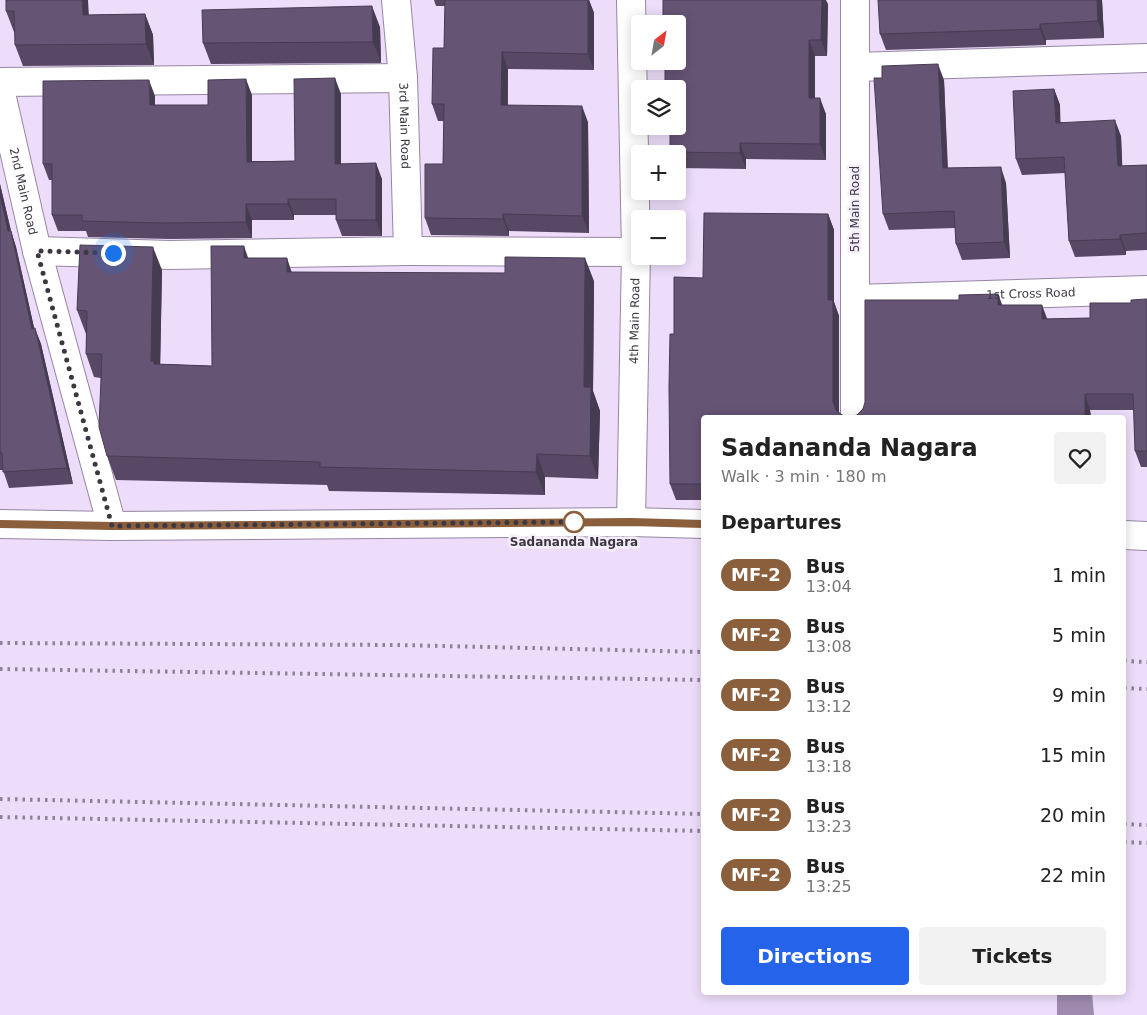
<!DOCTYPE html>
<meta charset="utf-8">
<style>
:root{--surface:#fff;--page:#f2f2f2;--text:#222;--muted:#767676;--accent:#2563eb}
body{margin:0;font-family:"DejaVu Sans",sans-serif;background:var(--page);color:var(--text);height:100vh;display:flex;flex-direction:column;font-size:19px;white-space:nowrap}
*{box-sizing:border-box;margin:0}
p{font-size:16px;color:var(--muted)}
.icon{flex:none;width:28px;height:28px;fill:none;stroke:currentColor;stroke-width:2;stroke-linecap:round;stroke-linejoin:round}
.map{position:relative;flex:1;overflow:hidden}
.side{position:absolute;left:701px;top:415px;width:425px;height:580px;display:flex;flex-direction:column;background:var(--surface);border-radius:5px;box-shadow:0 2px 12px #0003}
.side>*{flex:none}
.badge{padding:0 10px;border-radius:16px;font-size:18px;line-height:32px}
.needle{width:32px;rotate:31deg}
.buttons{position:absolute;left:631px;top:15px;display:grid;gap:10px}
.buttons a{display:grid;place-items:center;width:55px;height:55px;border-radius:5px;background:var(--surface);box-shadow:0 2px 12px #0003;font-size:25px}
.you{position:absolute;width:25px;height:25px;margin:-12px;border:4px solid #fff;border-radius:50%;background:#1a73e8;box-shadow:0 0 0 8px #1a73e833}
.map>.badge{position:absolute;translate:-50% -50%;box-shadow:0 0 0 2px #fff}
h2{padding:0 20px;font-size:19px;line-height:45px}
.round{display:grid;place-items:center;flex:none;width:52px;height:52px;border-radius:5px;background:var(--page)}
.head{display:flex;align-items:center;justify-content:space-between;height:85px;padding:0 20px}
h1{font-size:24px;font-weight:700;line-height:38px}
.primary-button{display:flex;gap:10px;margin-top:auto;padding:10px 20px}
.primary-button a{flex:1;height:58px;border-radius:5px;background:var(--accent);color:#fff;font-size:20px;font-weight:700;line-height:58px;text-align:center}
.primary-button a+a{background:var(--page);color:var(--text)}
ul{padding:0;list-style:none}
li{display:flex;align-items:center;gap:15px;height:60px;padding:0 20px}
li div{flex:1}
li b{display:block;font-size:19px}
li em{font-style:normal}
li .badge{min-width:55px;font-weight:700;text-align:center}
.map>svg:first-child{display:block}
.water{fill:#9e8baf}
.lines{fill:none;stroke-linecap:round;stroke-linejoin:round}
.street-casing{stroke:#9587a2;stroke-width:30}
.secondary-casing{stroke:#9587a2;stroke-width:30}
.street{stroke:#fff;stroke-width:28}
.secondary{stroke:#fff;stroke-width:28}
.rail{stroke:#8c8195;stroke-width:4;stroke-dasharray:2.5 5;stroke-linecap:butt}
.wall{fill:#584865}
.shaded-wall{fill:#473b52}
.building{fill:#665475;stroke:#473b52}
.line-casing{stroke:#fff;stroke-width:11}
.line{stroke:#8b5e3c;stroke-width:8}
.walk{stroke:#3d3742;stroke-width:5;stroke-dasharray:0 9}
.stop-dot{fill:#fff;stroke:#8b5e3c;stroke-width:2.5}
.labels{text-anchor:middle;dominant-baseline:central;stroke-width:5;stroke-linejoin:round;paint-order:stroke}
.street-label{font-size:12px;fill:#3d3742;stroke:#f5effb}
.stop-label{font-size:12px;font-weight:bold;fill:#3d3742;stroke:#f5effb}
</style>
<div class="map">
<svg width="1147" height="1015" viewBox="0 0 1147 1015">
<rect width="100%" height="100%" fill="#edddfb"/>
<!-- water -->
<path class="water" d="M1057,993H1092L1094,1015H1057Z"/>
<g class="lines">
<defs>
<g id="street">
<path id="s1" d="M396,0L403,78L408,251"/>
<path d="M855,0V418"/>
<path d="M855,67L1147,58"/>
<path d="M0,82L403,78"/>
<path id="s2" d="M0,89L37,251L112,526"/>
<path d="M37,251L170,255L408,251L636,252"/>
<path id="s3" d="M855,299L1147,290"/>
<path id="s4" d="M631,522L636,252L631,0"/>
</g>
<path id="secondary" d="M0,524L112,526L631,522L704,524
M1124,535L1147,536"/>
</defs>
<!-- street casing -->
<use href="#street" class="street-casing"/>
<!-- secondary casing -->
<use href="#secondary" class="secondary-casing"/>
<!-- street -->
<use href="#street" class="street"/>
<!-- secondary -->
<use href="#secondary" class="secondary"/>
<!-- rail -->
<path class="rail" d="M0,643L399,645L704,652
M1124,661L1147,662
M0,669L704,680
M1124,688L1147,689
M0,799L704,814
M0,817L704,831
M1124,824L1147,825
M1124,842L1147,843"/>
</g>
<!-- wall -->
<path class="wall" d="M6,0L89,15L145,14L153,35L154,65L23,66L15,45V32H14L6,11Z
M434,0H589L594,13V70L508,69V105L588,122L589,233L509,231V236L431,235L425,218L443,164L444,121H438L432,104L444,48L445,6H436Z
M1102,0L1104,38L1046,40V45L886,50L880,34Z
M828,4L827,56H815V98L826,114V160L746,159V169L678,168V154H671L670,152L678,126Z
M380,27L381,63L211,64L203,43Z
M944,80L948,168L1006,183L1010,258L962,260L956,244L955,228L889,230L883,214Z
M1054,89L1060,105V122L1121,136L1122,166L1147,165V250L1126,251V255L1075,257L1069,241L1065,173L1022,175L1016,159Z
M341,94V164L382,179V236H342L336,220V215H294V220H252V238L170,239L88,237L86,231H58L52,215V180H49L43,164L155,96V105H208L252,95V161H295Z
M0,184L11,231L16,247L34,328L41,344L73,484L9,488L3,470H0Z
M828,214L834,230V302L839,316V413L842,415L849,417L857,415L959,300L998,294L1002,305L1047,319L1090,318L1131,303L1147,299V467H1141L1135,451L1134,410H1090L1091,418H704V500H676L670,484L674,334Z
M248,258L292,272L594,281L593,391L600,411L598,479L545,477V495L329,491L327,485L116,480L107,456L101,378L94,377L86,354V334L77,310L162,270L160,364L212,366Z"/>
<!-- shaded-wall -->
<path class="shaded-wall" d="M82,0H88L90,36L83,15Z
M588,0H589L594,13V70L588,54Z
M821,0H826L828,4L827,56L821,40Z
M1097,0H1102L1104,38L1098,21Z
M372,6L380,27L381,63L373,42Z
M145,14L153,35L154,65L146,44Z
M1040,24L1046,40V45L1040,29Z
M809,40L815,56V114L809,98Z
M502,52L508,69L507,121L501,105Z
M938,64L944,80L948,184L943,168Z
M335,78L341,94V180L335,164Z
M246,79L252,95V177L247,162Z
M149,80L155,96V121L150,105Z
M1054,89L1060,105L1061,139L1056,123Z
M820,98L826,114V160L820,144Z
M582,106L588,122L589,233L582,216Z
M1115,120L1121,136L1123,182L1118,166Z
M740,143L746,159V169L740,153Z
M376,163L382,179V236L376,220Z
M1001,167L1006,183L1010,258L1004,242Z
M0,184L11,231L16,247L38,345L32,329L8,231L0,194Z
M288,199L294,215V220L288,204Z
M246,204L252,220V238L246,222Z
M503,214L509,231V236L503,219Z
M828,214L834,230V302L839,316V418L833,402L828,300Z
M1120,235L1126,251V255L1120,239Z
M244,246L252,269L244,258Z
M153,247L162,270L160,377L151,361Z
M287,258L295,282L287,272Z
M585,258L594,281L593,391L600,411L598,479L590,456L584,387Z
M998,294L1004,310L998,305Z
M1042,305L1048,321L1042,319Z
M35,328L41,344L73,484L67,468Z
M1085,394L1090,410L1091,418H1085Z
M537,454L545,477V495L536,472Z"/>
<!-- building -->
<path class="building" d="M6,0H82L83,15L145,14L146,44L15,45L14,11H6Z
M445,0H588V54L502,52L501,105L582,106V216L503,214V219L425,218V164H443L444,104H432L433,48H444Z
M663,0H822L821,40H809V98H820V144L740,143V153L670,152V126H678V89H665V61H678V24H663Z
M878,0H1097L1098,21L1040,24V29L880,34Z
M372,6L373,42L203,43L202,10Z
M938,64L943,168L1001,167L1004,242L956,244L954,211L883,214L874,78H882V66Z
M335,78V164L376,163V220H336V199H288V204H246V222L164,223L82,221V215H52V164H43V81L149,80L150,105H208V80L246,79L247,162L295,161L294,79Z
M1054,89L1056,123L1115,120L1118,166L1147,165V233L1120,235V239L1069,241L1064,157L1016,159L1013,91Z
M0,194L8,231H11L32,329L35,328L67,468L3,472L2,453H0Z
M704,213L828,214V300H833V402L836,410L842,415L849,417L857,415L863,409L865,402V300H959V295L998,294V305H1042V319L1090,318V303H1131V300L1147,299V451H1135L1133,394H1085V418H704V484H670L669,387L670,334H674V277L703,278Z
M80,245L153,247L151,361H154V364L212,366L211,246H244V258H287V272L505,273V257L585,258L584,387H591L590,456L537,454L536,472L320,467V462L107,456L99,427L102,354H86L87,311L77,310Z"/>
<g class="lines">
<defs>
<path id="line" d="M0,524L112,526L631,522L704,524"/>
</defs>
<!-- line casing -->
<use href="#line" class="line-casing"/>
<!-- line -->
<use href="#line" class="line"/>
<!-- walk -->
<path class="walk" d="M113,253L37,251L112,526L574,522"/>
</g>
<!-- markers -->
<circle class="stop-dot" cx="574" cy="522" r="10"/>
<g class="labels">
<!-- street labels -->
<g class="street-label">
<text stroke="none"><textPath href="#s1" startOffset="126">3rd Main Road</textPath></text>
<text stroke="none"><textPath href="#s2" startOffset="105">2nd Main Road</textPath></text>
<text transform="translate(855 209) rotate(-90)">5th Main Road</text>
<text stroke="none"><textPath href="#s3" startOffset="176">1st Cross Road</textPath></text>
<text stroke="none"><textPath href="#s4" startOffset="201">4th Main Road</textPath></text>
</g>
<!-- stop labels -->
<g class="stop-label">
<text x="574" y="542">Sadananda Nagara</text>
</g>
</g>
</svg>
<div class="buttons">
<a><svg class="needle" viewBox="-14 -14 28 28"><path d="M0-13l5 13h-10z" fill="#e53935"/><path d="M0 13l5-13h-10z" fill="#767676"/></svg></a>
<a><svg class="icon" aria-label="layers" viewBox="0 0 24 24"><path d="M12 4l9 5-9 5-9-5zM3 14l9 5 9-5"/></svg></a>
<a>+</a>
<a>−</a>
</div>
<div class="you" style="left:113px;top:253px"></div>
<section class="side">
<div class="head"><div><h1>Sadananda Nagara</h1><p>Walk · 3 min · 180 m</p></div><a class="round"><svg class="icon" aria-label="heart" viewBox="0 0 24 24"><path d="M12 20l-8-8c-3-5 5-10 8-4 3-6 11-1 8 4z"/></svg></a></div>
<h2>Departures</h2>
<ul>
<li><span class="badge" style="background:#8b5e3c;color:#fff">MF-2</span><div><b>Bus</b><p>13:04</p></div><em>1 min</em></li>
<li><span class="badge" style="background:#8b5e3c;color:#fff">MF-2</span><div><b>Bus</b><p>13:08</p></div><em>5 min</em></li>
<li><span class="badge" style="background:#8b5e3c;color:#fff">MF-2</span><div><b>Bus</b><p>13:12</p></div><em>9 min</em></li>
<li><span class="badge" style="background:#8b5e3c;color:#fff">MF-2</span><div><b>Bus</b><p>13:18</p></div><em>15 min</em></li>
<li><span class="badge" style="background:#8b5e3c;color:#fff">MF-2</span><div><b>Bus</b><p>13:23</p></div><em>20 min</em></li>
<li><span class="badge" style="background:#8b5e3c;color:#fff">MF-2</span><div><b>Bus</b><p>13:25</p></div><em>22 min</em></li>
</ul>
<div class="primary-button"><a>Directions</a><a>Tickets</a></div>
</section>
</div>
